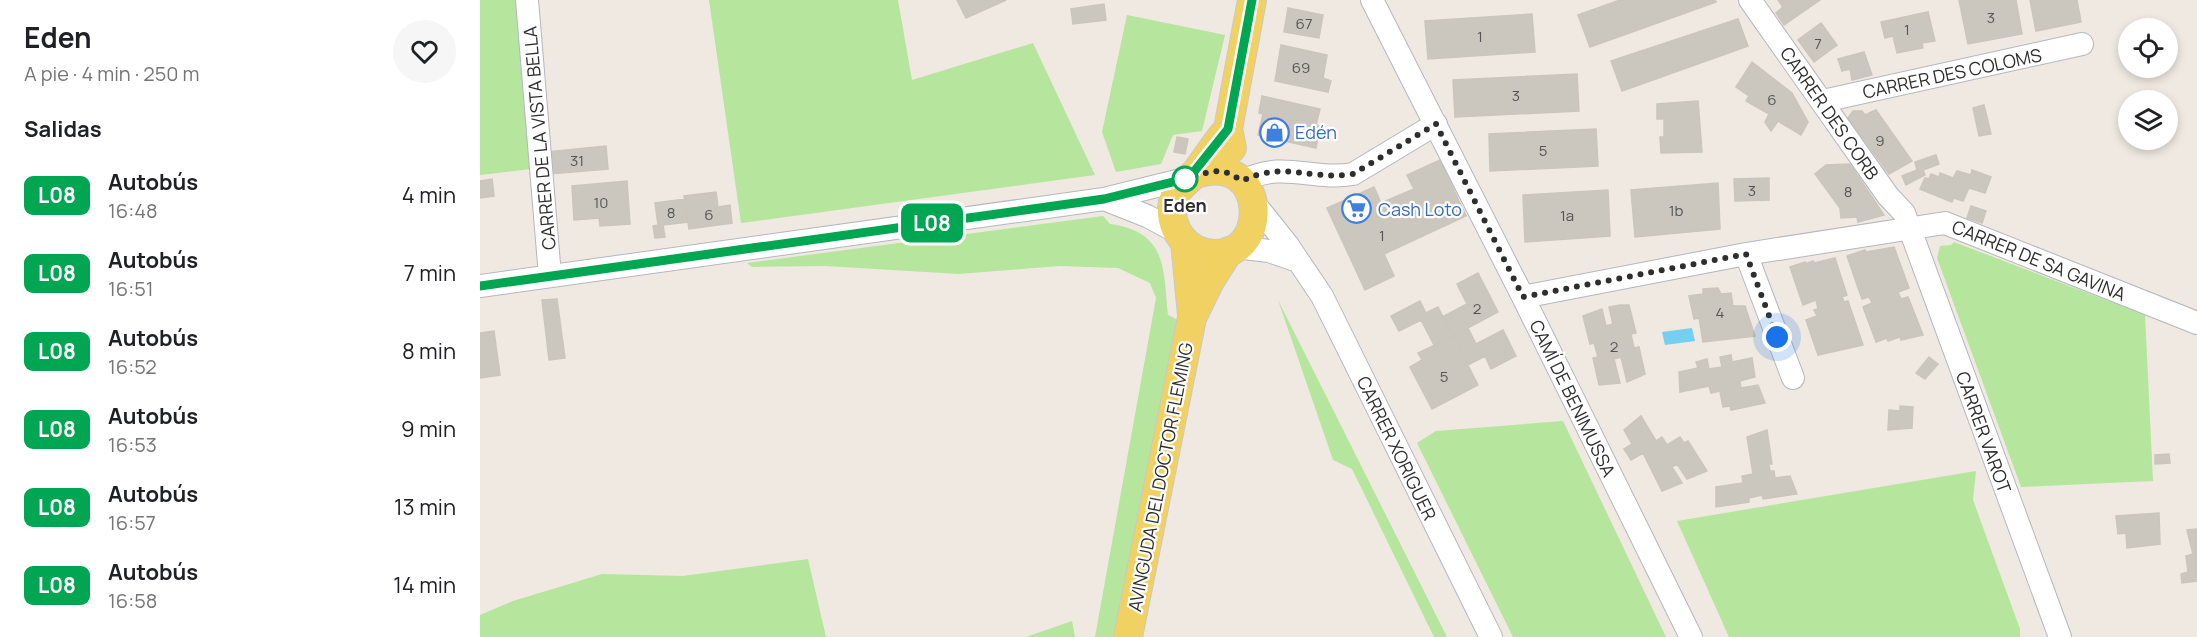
<!DOCTYPE html>
<html lang="es">
<meta charset="utf-8">
<style>
:root{--surface:#fff;--page:#f6f6f6;--text:#202124;--muted:#757577}
body{margin:0;font-family:Manrope,sans-serif;background:var(--page);color:var(--text);height:100vh;display:flex;flex-direction:column;font-size:22px;white-space:nowrap}
*{box-sizing:border-box;margin:0}
p{font-size:20px;color:var(--muted)}
.icon{flex:none;width:33px;height:33px;fill:none;stroke:currentColor;stroke-width:2;stroke-linecap:round;stroke-linejoin:round}
.map{position:relative;flex:1;overflow:hidden}
.details{display:flex;flex-direction:column;background:var(--surface);width:480px}
.details>*{flex:none}
.badge{padding:0 12px;border-radius:9px;font-size:21px;line-height:39px}
.buttons{position:absolute;left:1638px;top:18px;display:grid;gap:12px}
.buttons a{display:grid;place-items:center;width:60px;height:60px;border-radius:50%;background:var(--surface);box-shadow:0 3px 9px #0003;font-size:30px}
.you{position:absolute;width:30px;height:30px;margin:-15px;border:4px solid #fff;border-radius:50%;background:#1a73e8;box-shadow:0 0 0 9px #1a73e833}
.map>.badge{position:absolute;translate:-50% -50%;box-shadow:0 0 0 3px #fff}
h2{padding:0 24px;font-size:22px;line-height:54px}
.round{display:grid;place-items:center;flex:none;width:63px;height:63px;border-radius:32px;background:var(--page)}
.overview{display:flex;align-items:center;justify-content:space-between;height:102px;padding:0 24px}
h1{font-size:28px;font-weight:700;line-height:45px}
ul{padding:0;list-style:none}
li{display:flex;align-items:center;gap:18px;height:78px;padding:0 24px}
li div{flex:1}
li b{display:block;font-size:22px}
li em{font-style:normal}
li .badge{min-width:66px;font-weight:700;text-align:center}
main{display:flex;flex:1;min-height:0}
.map>svg:first-child{display:block}
.green{fill:#b6e59e}
.water{fill:#75cff0}
.building{fill:#cbc7bf;stroke:#cbc5ba;stroke-width:1.5}
.lines{fill:none;stroke-linecap:round;stroke-linejoin:round}
.minor-casing{stroke:#b4b7c1;stroke-width:24}
.major-casing{stroke:#c9c9c9;stroke-width:30}
.minor{stroke:#fff;stroke-width:22}
.major{stroke:#f2d163;stroke-width:28}
.line-casing{stroke:#fff;stroke-width:14}
.line{stroke:#00a651;stroke-width:9}
.walk{stroke:#2e2e2e;stroke-width:6;stroke-dasharray:0 10.8}
.stop-dot{fill:#fff;stroke:#00a651;stroke-width:3}
.labels{text-anchor:middle;dominant-baseline:central;stroke-width:4.5;stroke-linejoin:round;paint-order:stroke}
.number-label{font-size:15px;fill:#555452}
.street-label{font-size:18px;fill:#2e2e2e;stroke:#fff}
.shop-label{font-size:18px;fill:#366cbe;stroke:#fff;text-anchor:start}
.stop-label{font-size:18px;font-weight:bold;fill:#2e2e2e;stroke:#fff}
</style>
<main>
<section class="details">
<div class="overview"><div><h1>Eden</h1><p>A pie · 4 min · 250 m</p></div><a class="round"><svg class="icon" aria-label="heart" viewBox="0 0 24 24"><path d="M12 20l-8-8c-3-5 5-10 8-4 3-6 11-1 8 4z"/></svg></a></div>
<h2>Salidas</h2>
<ul>
<li><span class="badge" style="background:#00a651;color:#fff">L08</span><div><b>Autobús</b><p>16:48</p></div><em>4 min</em></li>
<li><span class="badge" style="background:#00a651;color:#fff">L08</span><div><b>Autobús</b><p>16:51</p></div><em>7 min</em></li>
<li><span class="badge" style="background:#00a651;color:#fff">L08</span><div><b>Autobús</b><p>16:52</p></div><em>8 min</em></li>
<li><span class="badge" style="background:#00a651;color:#fff">L08</span><div><b>Autobús</b><p>16:53</p></div><em>9 min</em></li>
<li><span class="badge" style="background:#00a651;color:#fff">L08</span><div><b>Autobús</b><p>16:57</p></div><em>13 min</em></li>
<li><span class="badge" style="background:#00a651;color:#fff">L08</span><div><b>Autobús</b><p>16:58</p></div><em>14 min</em></li>
</ul>
</section>
<div class="map">
<svg width="1717" height="637" viewBox="0 0 1717 637">
<rect width="100%" height="100%" fill="#efe9e1"/>
<!-- green -->
<path class="green" d="M0,0H36L51,169L0,175Z
M229,0H418L432,80L553,43L615,175L261,223Z
M647,15L745,35L722,131L693,135L681,164L636,172L622,132Z
M623,216L630,224C688,232 683,269 688,315L698,320L636,637H615L676,298L670,283L638,268L579,266L479,274L345,266L272,267L267,263Z
M1474,242L1665,315L1673,481L1541,487L1457,258L1460,246L1471,245Z
M798,300L967,637H954L872,469L853,460Z
M1083,421L1186,637H1033L937,443L956,431Z
M1496,471L1493,500L1540,629V637H1249L1197,521Z
M328,559L346,637H0V615L33,601L122,574L203,576Z
M592,621L595,637H546Z"/>
<!-- water -->
<path class="water" d="M1212,328L1215,341L1185,345L1182,332Z"/>
<!-- building -->
<path class="building" d="M477,0H526L486,18Z
M1140,0H1235L1236,2L1110,47L1098,15Z
M1298,0H1340L1304,25L1296,13L1303,7Z
M1479,0H1536L1542,34L1488,44Z
M1550,0H1597L1601,22L1556,31Z
M624,4L626,20L593,24L591,9Z
M808,8L843,15L839,38L804,32Z
M1448,12L1455,41L1442,43L1443,48L1417,53L1413,36L1405,38L1401,22Z
M1052,14L1055,52L948,59L945,21Z
M1258,19L1268,46L1142,91L1131,61Z
M1341,23L1357,45L1334,62L1318,40Z
M801,45L847,55L843,78L851,81L848,92L795,81Z
M1384,52L1392,75L1372,80L1370,69L1362,71L1358,59Z
M1272,62L1312,93L1328,122L1321,135L1298,121L1291,131L1285,122L1289,114L1266,101L1269,96L1256,87Z
M1097,74L1099,111L975,117L973,80Z
M782,96L840,109L836,125L840,126L836,148L778,135L783,114L779,113Z
M1218,101L1222,152L1181,153L1180,137H1184V119H1177V104Z
M1504,105L1511,134L1499,136L1493,108Z
M1396,110L1432,161L1409,174L1368,118L1373,111H1382L1385,115Z
M1116,129L1118,166L1010,171L1009,134Z
M697,137L708,139L705,154L694,152Z
M126,146L128,169L69,174L67,152Z
M1456,155L1459,164L1443,170L1445,175L1426,185L1422,176L1437,170L1435,162Z
M960,160L986,216L904,254L914,276L885,290L847,208L894,187L901,203L934,189L927,175Z
M1370,164L1404,215L1378,222L1377,217L1361,218L1360,208L1335,174L1346,165Z
M1492,170L1511,177L1505,193L1489,188L1483,201L1474,198L1472,202L1440,189L1445,178L1449,179L1451,174L1459,177L1460,173L1473,178L1477,171L1491,175Z
M1289,178V200L1255,201L1254,179Z
M12,179L14,196L0,198V181Z
M147,181L150,224L120,226L119,218L94,220L92,186Z
M1238,183L1240,229L1155,237L1151,190Z
M1128,190L1130,236L1045,242L1043,195Z
M236,192L238,207L250,205L252,223L209,229L204,196Z
M205,199L208,222L183,225L185,237L175,238L173,226L178,225L175,203Z
M1491,206L1506,211L1502,223L1487,218Z
M1414,247L1429,288L1418,292L1421,299L1428,297L1443,335L1421,340L1420,337L1408,341L1407,338L1396,342L1383,307L1392,303L1389,297L1382,299L1367,256L1385,250L1386,252Z
M1355,258L1367,295L1362,297L1364,302L1368,301L1383,345L1338,355L1326,320L1337,316L1334,310L1338,309L1336,300L1323,305L1310,267L1325,262V264L1333,261L1334,263Z
M998,273L1018,312L973,336L962,317L987,304L977,284Z
M1238,288L1241,294L1251,293L1253,306H1265L1275,336L1223,342L1219,318L1214,319L1209,296L1223,294V289Z
M77,299L85,358L69,360L62,300Z
M940,301L946,313L958,307L973,336L954,345L941,320L919,331L911,316Z
M1140,305H1149L1156,333L1151,334L1154,348L1159,347L1165,374L1147,382L1141,357L1134,359L1140,383L1119,385L1113,358L1118,357L1114,343L1110,344L1103,316L1122,309L1126,326L1133,324L1129,307Z
M988,328L996,344L1023,330L1036,356L1011,369L1005,356L988,365L973,336Z
M14,331L20,375L0,378V333Z
M973,336L998,385L952,409L930,367L942,360L938,353Z
M1251,355L1252,362L1272,358L1275,377L1260,381L1261,388L1278,385L1285,403L1251,410L1250,406L1243,407L1240,391L1231,393L1229,386L1200,392L1199,372L1218,368L1216,362L1227,359L1229,369L1242,367L1240,357Z
M1449,357L1458,364L1445,379L1436,373Z
M1420,406L1433,407L1432,428L1408,430L1409,410L1420,411Z
M1161,416L1176,441L1182,437L1187,445L1200,437L1204,443L1208,441L1227,471L1207,479L1197,464L1192,467L1202,483L1182,491L1163,453L1151,460L1144,449L1152,444L1144,430Z
M1287,430L1292,464H1289L1290,471H1294L1295,478L1310,476L1317,494L1283,499L1282,495L1269,498V502L1236,507V487L1263,483L1262,476L1273,474L1267,437Z
M1689,454L1690,463L1675,464V455Z
M1679,513L1680,544L1647,548L1646,533L1638,534L1636,516Z
M1717,529V581L1702,583L1701,574L1708,572L1706,556L1713,554L1707,530Z"/>
<g class="lines">
<defs>
<path id="minor" d="M47,0L70,276
M892,0L1043,297L1211,637
M1270,0L1408,196L1424,213L1580,637
M1343,101L1602,44
M762,181C805,160 830,181 873,174L956,124
M624,199L667,216L697,232
M775,204L807,244L842,296L1011,637
M755,247L789,251L818,261
M1266,254L1313,378
M0,286L624,199L709,178
M1043,297L1266,254L1465,223L1717,323"/>
<path id="major" d="M752,148L748,129L772,0
M713,175C790,146 793,266 726,253C701,248 685,220 695,196C699,186 709,181 715,173C727,158 736,142 748,129
M705,242L712,315
M648,637L712,318L730,281L749,251"/>
</defs>
<!-- minor casing -->
<use href="#minor" class="minor-casing"/>
<!-- major casing -->
<use href="#major" class="major-casing"/>
<!-- minor -->
<use href="#minor" class="minor"/>
<!-- major -->
<use href="#major" class="major"/>
</g>
<g class="lines">
<defs>
<path id="line" d="M0,286L624,199L709,178L748,129L772,0"/>
</defs>
<!-- line casing -->
<use href="#line" class="line-casing"/>
<!-- line -->
<use href="#line" class="line"/>
<!-- walk -->
<path class="walk" d="M705,179C729,173 738,164 762,181C805,160 830,181 873,174L956,124L1043,297L1266,254L1297,337"/>
</g>
<!-- icons -->
<defs>
<symbol id="shop-ring" viewBox="-11 -11 22 22"><circle r="9.5" fill="#fff" stroke="#3f7fe0" stroke-width="1.5"/><path d="M-5-2.5h2.3a2.7 3.5 0 0 1 5.4 0H5L5.5 6h-11ZM-1.5-2.5h3a1.5 2.3 0 0 0-3 0Z" fill="#3f7fe0"/></symbol>
<symbol id="supermarket-ring" viewBox="-11 -11 22 22"><circle r="9.5" fill="#fff" stroke="#3f7fe0" stroke-width="1.5"/><path d="M-6-5.5h2.5l.6 2H6L4.5 2H-2.5L-4.4-4H-6ZM-1.5 3.2a1.3 1.3 0 1 0 .1 0ZM3 3.2a1.3 1.3 0 1 0 .1 0Z" fill="#3f7fe0"/></symbol>
</defs>
<g fill-rule="evenodd">
<use href="#shop-ring" x="778" y="116" width="33" height="33"/>
<use href="#supermarket-ring" x="860" y="192" width="33" height="33"/>
</g>
<!-- markers -->
<circle class="stop-dot" cx="705" cy="179" r="12"/>
<g class="labels">
<!-- number labels -->
<g class="number-label">
<text x="1511" y="17">3</text>
<text x="824" y="23">67</text>
<text x="1427" y="29">1</text>
<text x="1000" y="36">1</text>
<text x="1338" y="43">7</text>
<text x="821" y="67">69</text>
<text x="1036" y="95">3</text>
<text x="1292" y="99">6</text>
<text x="1400" y="140">9</text>
<text x="1063" y="150">5</text>
<text x="97" y="160">31</text>
<text x="1272" y="190">3</text>
<text x="1368" y="191">8</text>
<text x="121" y="202">10</text>
<text x="1196" y="210">1b</text>
<text x="191" y="212">8</text>
<text x="229" y="214">6</text>
<text x="1087" y="215">1a</text>
<text x="902" y="235">1</text>
<text x="997" y="308">2</text>
<text x="1240" y="312">4</text>
<text x="1134" y="346">2</text>
<text x="964" y="376">5</text>
</g>
<!-- street labels -->
<g class="street-label">
<text transform="translate(1472 73) rotate(-12)">CARRER DES COLOMS</text>
<text transform="translate(1350 113) rotate(55)">CARRER DES CORB</text>
<text transform="translate(59 138) rotate(-95)">CARRER DE LA VISTA BELLA</text>
<text transform="translate(1559 260) rotate(22)">CARRER DE SA GAVINA</text>
<text transform="translate(1093 398) rotate(64)">CAMÍ DE BENIMUSSA</text>
<text transform="translate(1504 432) rotate(70)">CARRER VAROT</text>
<text transform="translate(917 448) rotate(64)">CARRER XORIGUER</text>
<text transform="translate(680 477) rotate(-79)">AVINGUDA DEL DOCTOR FLEMING</text>
</g>
<!-- shop labels -->
<g class="shop-label">
<text x="815" y="132">Edén</text>
<text x="898" y="209">Cash Loto</text>
</g>
<!-- stop labels -->
<g class="stop-label">
<text x="705" y="205">Eden</text>
</g>
</g>
</svg>
<div class="buttons">
<a><svg class="icon" aria-label="locate" viewBox="0 0 24 24"><circle cx="12" cy="12" r="6"/><path d="M12 2v4M12 18v4M2 12h4M18 12h4"/></svg></a>
<a><svg class="icon" aria-label="layers" viewBox="0 0 24 24"><path d="M12 4l9 5-9 5-9-5zM3 14l9 5 9-5"/></svg></a>
</div>
<div class="you" style="left:1297px;top:337px"></div>
<b class="badge" style="left:452px;top:223px;background:#00a651;color:#fff">L08</b>
</div>
</main>
